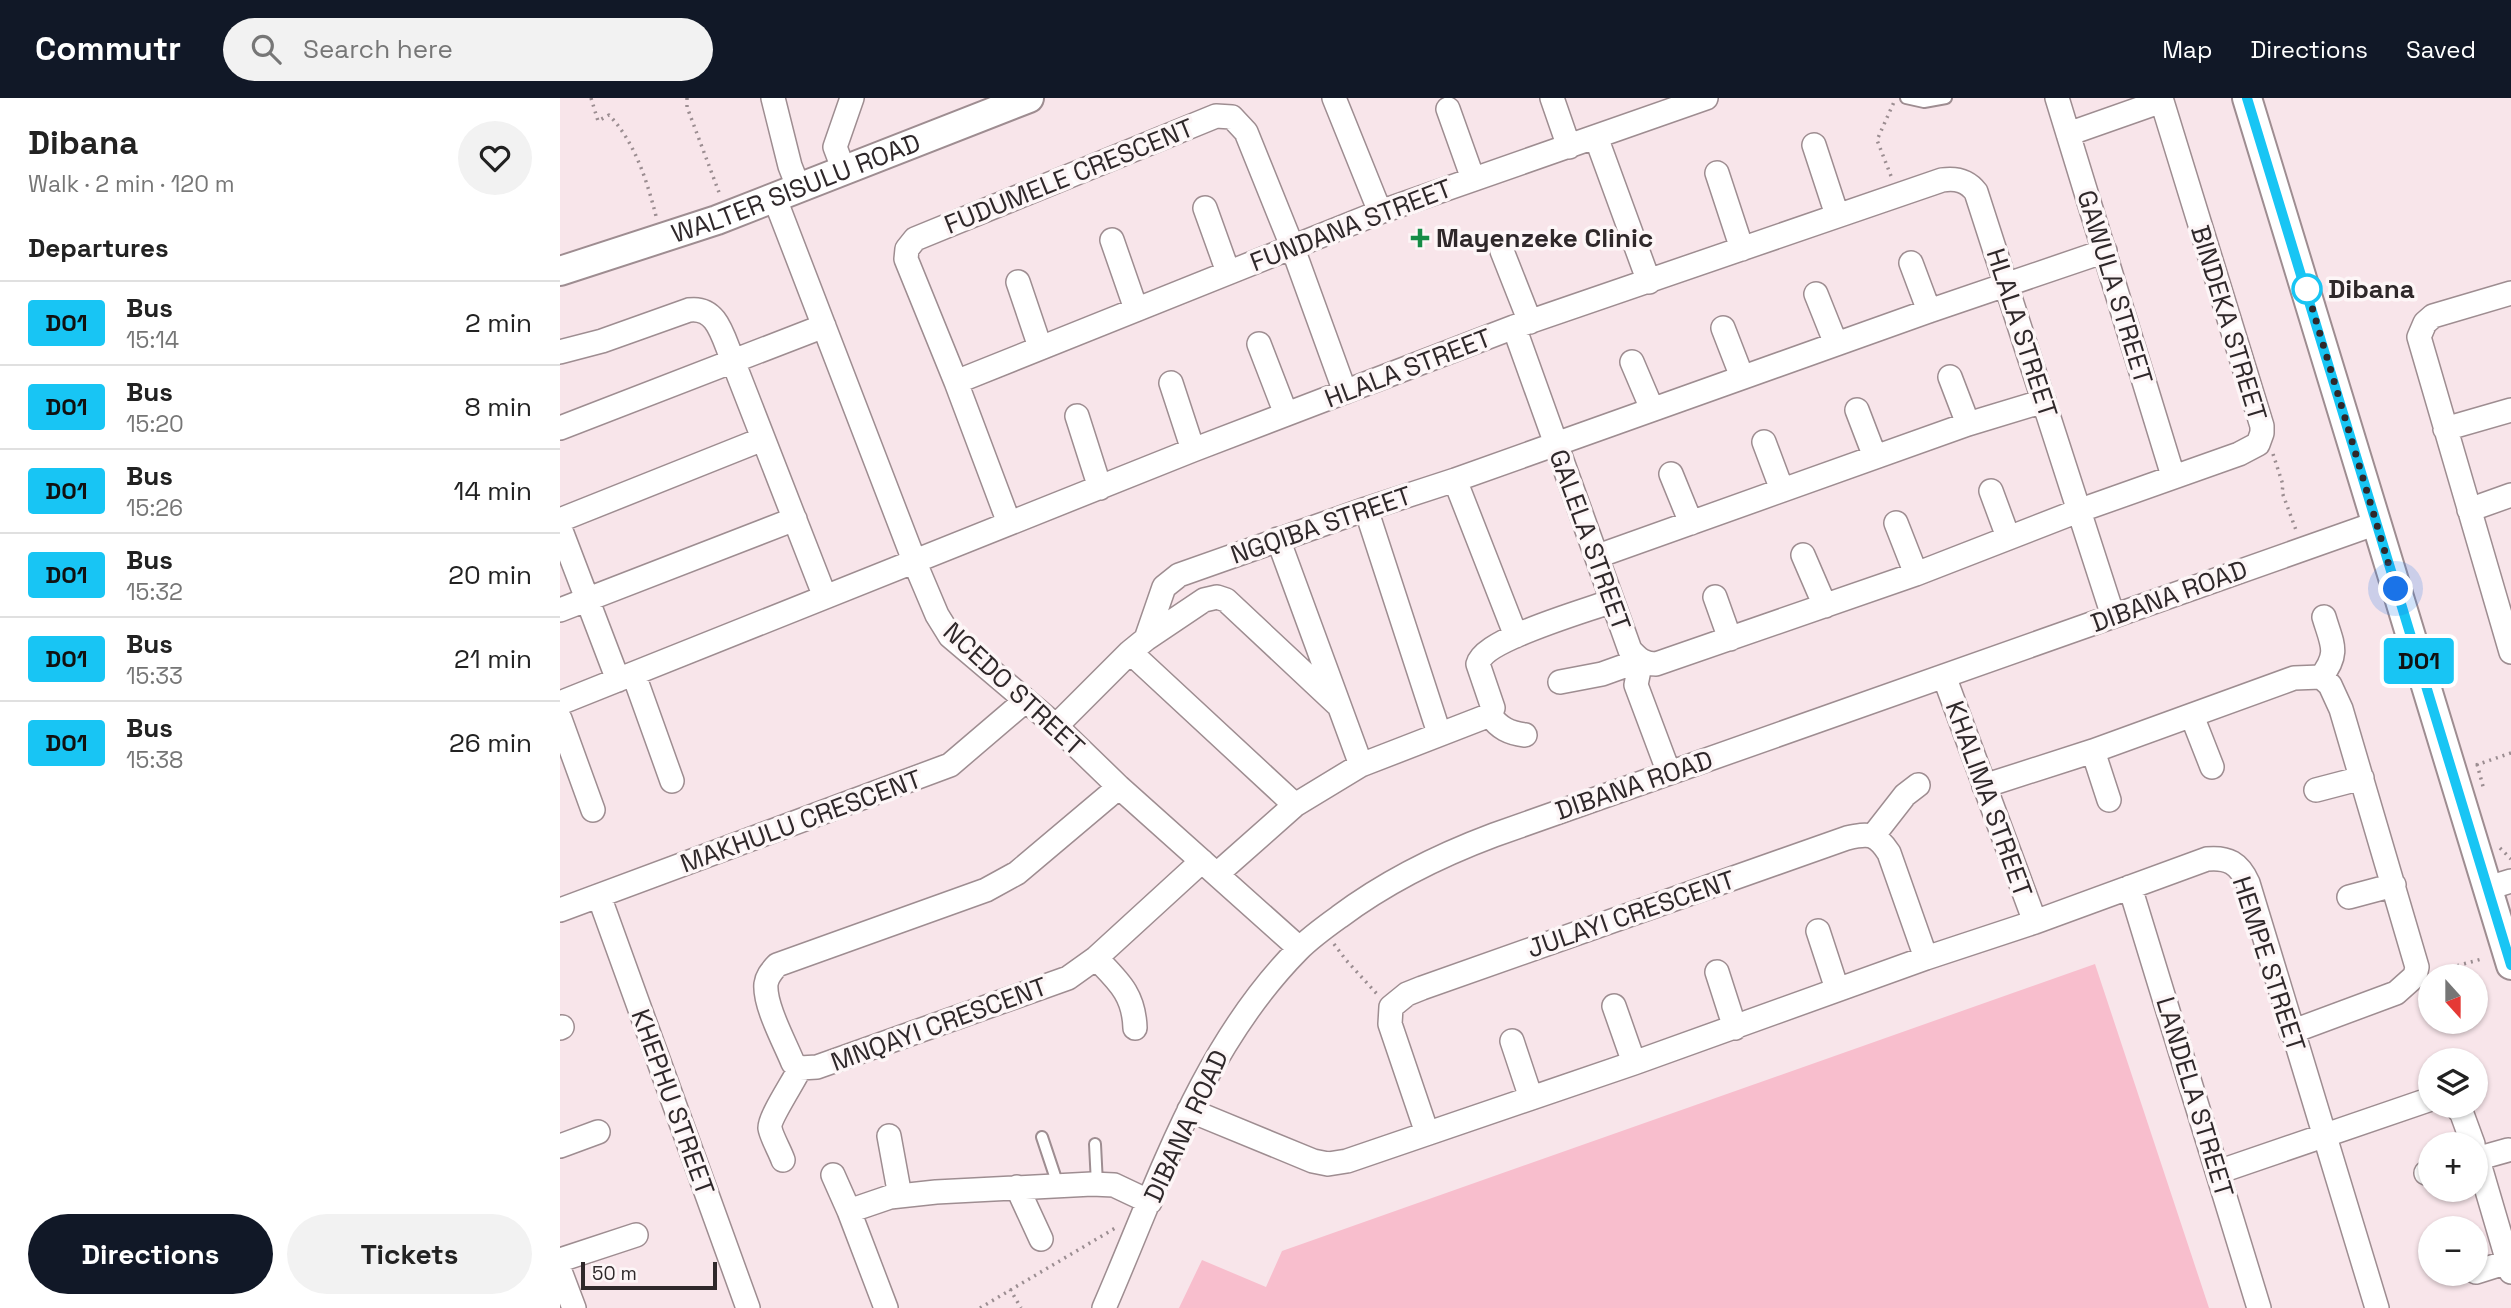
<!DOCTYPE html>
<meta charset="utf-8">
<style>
:root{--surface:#fff;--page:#f2f2f2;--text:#222;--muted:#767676;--line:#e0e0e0;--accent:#111827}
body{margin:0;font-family:"Space Grotesk",sans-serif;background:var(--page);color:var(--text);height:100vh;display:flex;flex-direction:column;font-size:26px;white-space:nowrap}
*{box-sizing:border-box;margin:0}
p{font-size:23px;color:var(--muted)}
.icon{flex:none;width:38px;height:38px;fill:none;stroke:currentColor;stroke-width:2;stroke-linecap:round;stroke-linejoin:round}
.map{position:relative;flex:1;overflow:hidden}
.side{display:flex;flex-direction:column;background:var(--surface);width:560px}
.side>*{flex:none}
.badge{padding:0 14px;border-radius:5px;font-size:24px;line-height:46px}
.needle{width:46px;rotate:159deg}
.controls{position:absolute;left:1858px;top:866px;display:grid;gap:14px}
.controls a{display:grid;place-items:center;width:70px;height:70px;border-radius:50%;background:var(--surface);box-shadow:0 2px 5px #0004;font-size:35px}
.scale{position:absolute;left:21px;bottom:18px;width:136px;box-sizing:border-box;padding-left:7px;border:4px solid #2f282a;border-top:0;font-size:19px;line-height:24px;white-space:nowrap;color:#2f282a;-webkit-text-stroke:5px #fdf6f7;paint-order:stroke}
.you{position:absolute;width:35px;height:35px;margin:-18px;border:5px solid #fff;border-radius:50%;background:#1a73e8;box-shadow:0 0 0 10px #1a73e833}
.map>.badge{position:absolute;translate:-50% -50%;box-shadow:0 0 0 4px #fff}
h2{padding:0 28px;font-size:26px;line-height:63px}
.round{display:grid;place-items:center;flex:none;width:74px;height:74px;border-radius:37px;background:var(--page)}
.headline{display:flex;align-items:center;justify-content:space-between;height:119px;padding:0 28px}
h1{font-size:33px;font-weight:700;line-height:52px}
.cta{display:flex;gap:14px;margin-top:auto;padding:14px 28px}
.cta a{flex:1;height:80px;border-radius:42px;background:var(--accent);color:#fff;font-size:28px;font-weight:700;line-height:80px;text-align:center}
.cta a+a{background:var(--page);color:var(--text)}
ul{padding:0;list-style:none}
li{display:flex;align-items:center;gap:21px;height:84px;padding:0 28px;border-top:2px solid var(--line)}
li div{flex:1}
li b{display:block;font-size:26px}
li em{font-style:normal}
li .badge{min-width:77px;font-weight:700;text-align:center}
header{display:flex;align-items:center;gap:42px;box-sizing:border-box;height:98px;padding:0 35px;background:var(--accent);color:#fff}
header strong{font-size:33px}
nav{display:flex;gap:38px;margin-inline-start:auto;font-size:24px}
.search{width:490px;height:63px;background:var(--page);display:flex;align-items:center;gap:18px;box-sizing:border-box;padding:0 24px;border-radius:38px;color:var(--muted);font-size:26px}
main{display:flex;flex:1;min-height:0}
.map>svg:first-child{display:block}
.green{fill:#f8becd}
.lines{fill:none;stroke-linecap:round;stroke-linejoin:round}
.service-casing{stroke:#9e8d91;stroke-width:14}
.minor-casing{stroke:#9e8d91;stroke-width:26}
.tertiary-casing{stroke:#9e8d91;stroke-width:32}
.path{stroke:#9b8d91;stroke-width:3.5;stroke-dasharray:2 5;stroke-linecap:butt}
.service{stroke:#fff;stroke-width:10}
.minor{stroke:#fff;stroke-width:23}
.tertiary{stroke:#fff;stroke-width:28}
.line-casing{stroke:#fff;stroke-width:16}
.line{stroke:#18c5f4;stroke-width:10}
.walk{stroke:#2f282a;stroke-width:7;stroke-dasharray:0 12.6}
.poi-dot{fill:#158c46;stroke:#fdf6f7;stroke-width:2.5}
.stop-dot{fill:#fff;stroke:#18c5f4;stroke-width:3.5}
.labels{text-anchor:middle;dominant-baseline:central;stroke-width:7;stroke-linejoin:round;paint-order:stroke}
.street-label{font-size:26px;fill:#2f282a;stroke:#fdf6f7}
.poi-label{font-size:26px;font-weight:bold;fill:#2f282a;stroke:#fdf6f7;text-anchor:start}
.stop-label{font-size:26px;font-weight:bold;fill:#2f282a;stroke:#fdf6f7;text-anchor:start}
</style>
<header>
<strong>Commutr</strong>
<div class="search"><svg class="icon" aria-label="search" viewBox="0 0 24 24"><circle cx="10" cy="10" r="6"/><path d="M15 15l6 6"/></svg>Search here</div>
<nav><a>Map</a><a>Directions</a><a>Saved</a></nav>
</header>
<main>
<section class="side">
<div class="headline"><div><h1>Dibana</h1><p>Walk · 2 min · 120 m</p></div><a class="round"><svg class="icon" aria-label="heart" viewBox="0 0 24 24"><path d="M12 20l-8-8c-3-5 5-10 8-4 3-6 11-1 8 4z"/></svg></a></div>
<h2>Departures</h2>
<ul>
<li><span class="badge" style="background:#18c5f4;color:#111">D01</span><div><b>Bus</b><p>15:14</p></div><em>2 min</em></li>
<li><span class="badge" style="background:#18c5f4;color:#111">D01</span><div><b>Bus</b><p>15:20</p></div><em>8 min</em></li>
<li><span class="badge" style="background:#18c5f4;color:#111">D01</span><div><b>Bus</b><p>15:26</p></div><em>14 min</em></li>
<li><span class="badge" style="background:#18c5f4;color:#111">D01</span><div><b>Bus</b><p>15:32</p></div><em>20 min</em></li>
<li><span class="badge" style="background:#18c5f4;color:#111">D01</span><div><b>Bus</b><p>15:33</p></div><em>21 min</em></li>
<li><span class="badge" style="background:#18c5f4;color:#111">D01</span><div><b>Bus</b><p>15:38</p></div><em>26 min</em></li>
</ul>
<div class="cta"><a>Directions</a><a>Tickets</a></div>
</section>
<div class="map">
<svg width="1951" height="1210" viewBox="0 0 1951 1210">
<rect width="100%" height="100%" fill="#f8e5ea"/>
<!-- green -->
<path class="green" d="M1535,866L1649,1210H619L642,1162L706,1189L722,1153Z"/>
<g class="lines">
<defs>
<path id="service" d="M1346,0L1364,4L1386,0
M482,1039L498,1087
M535,1046L537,1086"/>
<path id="minor" d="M213,0L230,68L239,91
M774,0L820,114
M992,0L1009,49
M1497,0L1613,378
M888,11L913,81
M1508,36L1602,3
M1036,39L1089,184
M1254,47L1277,117
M284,73L275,49L292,0
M1157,75L1182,151
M215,101L355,465L377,517L390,538L496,628L559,689L739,850
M645,110L668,174
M552,142L576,211
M942,153L970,224
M1351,165L1369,213
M458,184L480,249
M1951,195L1873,218L1865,225L1859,239L1951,554
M1256,196L1276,246
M954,229L1070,552C1078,561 1084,566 1096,566L1356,476L1518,413L1679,356L1698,346L1702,335V328L1601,0
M1163,230L1182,279
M699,246L726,316
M0,254L42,243L129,212C158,208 163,240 173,263L265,499
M1072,264L1092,311
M1390,279L1408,326
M396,284L820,114L1146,0
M611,285L633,352
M1297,312L1315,359
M517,318L540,390
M0,330L264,228
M1885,331L1951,312
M1204,344L1222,392
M1111,376L1131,425
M895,382L956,538
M1431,393L1448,439
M806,411L879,635
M1909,412L1951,397
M0,422L203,341
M449,425L396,284L346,161L347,151L355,141L656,18L672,19L686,34L732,148L785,294
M1336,425L1356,476
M0,430L58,582
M718,441L801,667
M1243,457L1265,508
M1038,458L1408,326L1484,303
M1155,499L1170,541
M0,512L235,421
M586,541L644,502L657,499L666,502L777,606
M570,554L735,707
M74,577L112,683
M1384,578L1475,824
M1761,579C1780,555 1772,546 1764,519
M1000,584L1042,576L1081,562L1076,587L1109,675
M0,605L633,352L954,229L1382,82C1396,80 1407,82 1416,94L1553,518
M1632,618L1652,669
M0,621L33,712
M496,628L570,554L586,541L604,489L619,477L806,411L895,382L1369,213L1545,153
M965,637C949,635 939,630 930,617L933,610L918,566C924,541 1026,513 1052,503
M1533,653L1549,702
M1424,688L1533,653L1734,580L1761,579L1770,587L1781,611L1857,869L1855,878L1836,895L1731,934
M559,689L457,775L426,792L217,867C212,873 207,878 206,886C204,907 225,945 233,965L240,970L257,969L508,880L536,860L642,763
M1756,692L1802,680
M1313,738L1345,697L1358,687
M657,776L735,707L801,667L930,617
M1570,789L1699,1210
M1928,790L1951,783
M39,798L188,1210
M1789,799L1834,787
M0,812L390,667L465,603
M1258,833L1277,891
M536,860C558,883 574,896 575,930
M1157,874L1175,930
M1054,908L1074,965
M0,930L2,929
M952,943L971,1000
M1896,1008L1902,1016L1913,1046
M629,1012L753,1063L768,1066L787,1063L1074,965L1366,860L1475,824L1647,761C1668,759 1679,765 1688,785L1817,1210
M867,1035L830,926L831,909L847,896L862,890L1287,740C1309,735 1316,735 1329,755L1366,860
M329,1038L340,1098
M0,1048L38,1034
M1916,1055L1951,1174
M1916,1061L1948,1052
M223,1062C220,1053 211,1038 210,1030C209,1020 234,983 240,970
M1658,1074L1871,1001
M1866,1075L1871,1074
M273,1077L289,1113
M457,1089L481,1141
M0,1162L76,1137
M0,1173L14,1210
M1916,1174L1948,1164
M326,1210L289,1113L330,1099L376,1094L532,1086L554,1087L590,1104
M544,1210C598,1086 641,950 738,852C750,840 765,829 779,819C827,783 878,758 934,737L1817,425"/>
<g id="tertiary">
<path d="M1687,0L1951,867"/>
<path id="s1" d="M0,173L157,122L469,0"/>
</g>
</defs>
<!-- service casing -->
<use href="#service" class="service-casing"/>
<!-- minor casing -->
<use href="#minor" class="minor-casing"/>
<!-- tertiary casing -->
<use href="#tertiary" class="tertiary-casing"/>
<!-- path -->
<path class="path" d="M31,0L38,23L49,17C75,44 87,83 96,118
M127,0V9L160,97
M1331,78L1317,42L1334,4
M1713,356L1723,387L1722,394L1736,432
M1917,666L1924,692
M1916,667L1951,655
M1940,750L1951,761
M774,846L786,862L817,896
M1877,873L1922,861
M450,1191L461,1210
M420,1210L557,1129"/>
<!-- service -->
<use href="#service" class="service"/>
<!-- minor -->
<use href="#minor" class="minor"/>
<!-- tertiary -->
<use href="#tertiary" class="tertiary"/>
</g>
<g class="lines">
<defs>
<path id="line" d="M1687,0L1951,867"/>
</defs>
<!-- line casing -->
<use href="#line" class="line-casing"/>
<!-- line -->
<use href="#line" class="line"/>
<!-- walk -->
<path class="walk" d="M1747,191L1746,189L1836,491"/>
</g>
<!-- markers -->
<path class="poi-dot" d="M856.5 129.5h7v7h7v7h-7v7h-7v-7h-7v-7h7z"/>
<circle class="stop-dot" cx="1747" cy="191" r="14"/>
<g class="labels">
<!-- street labels -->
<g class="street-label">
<text transform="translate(509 78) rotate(-22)">FUDUMELE CRESCENT</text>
<text stroke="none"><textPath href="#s1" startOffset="250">WALTER SISULU ROAD</textPath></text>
<text transform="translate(791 127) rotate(-21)">FUNDANA STREET</text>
<text transform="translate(1555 189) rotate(73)">GAWULA STREET</text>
<text transform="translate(1669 225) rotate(73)">BINDEKA STREET</text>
<text transform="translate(1462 235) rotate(72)">HLALA STREET</text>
<text transform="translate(848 270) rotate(-21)">HLALA STREET</text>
<text transform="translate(761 427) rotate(-19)">NGQIBA STREET</text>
<text transform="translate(1030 442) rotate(70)">GALELA STREET</text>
<text transform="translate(1609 498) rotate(-20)">DIBANA ROAD</text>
<text transform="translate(454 591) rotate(43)">NCEDO STREET</text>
<text transform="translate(1074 687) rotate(-19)">DIBANA ROAD</text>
<text transform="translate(1429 701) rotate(70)">KHALIMA STREET</text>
<text transform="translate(241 723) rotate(-20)">MAKHULU CRESCENT</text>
<text transform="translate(1071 816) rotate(-19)">JULAYI CRESCENT</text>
<text transform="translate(1709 866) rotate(72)">HEMPE STREET</text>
<text transform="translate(379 926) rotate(-20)">MNQAYI CRESCENT</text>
<text transform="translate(1635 999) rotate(73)">LANDELA STREET</text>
<text transform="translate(113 1004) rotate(70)">KHEPHU STREET</text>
<text transform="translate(626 1028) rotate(-65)">DIBANA ROAD</text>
</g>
<!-- poi labels -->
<g class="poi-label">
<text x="876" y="140">Mayenzeke Clinic</text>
</g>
<!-- stop labels -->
<g class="stop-label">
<text x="1768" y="191">Dibana</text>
</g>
</g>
</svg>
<div class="controls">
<a><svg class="needle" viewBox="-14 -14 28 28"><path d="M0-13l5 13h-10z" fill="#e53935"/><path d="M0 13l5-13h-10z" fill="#767676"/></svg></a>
<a><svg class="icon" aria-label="layers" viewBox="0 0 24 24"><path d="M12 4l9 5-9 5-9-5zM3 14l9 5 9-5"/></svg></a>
<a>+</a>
<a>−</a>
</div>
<div class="scale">50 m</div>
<div class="you" style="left:1836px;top:491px"></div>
<b class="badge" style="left:1859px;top:563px;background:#18c5f4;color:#111">D01</b>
</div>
</main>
